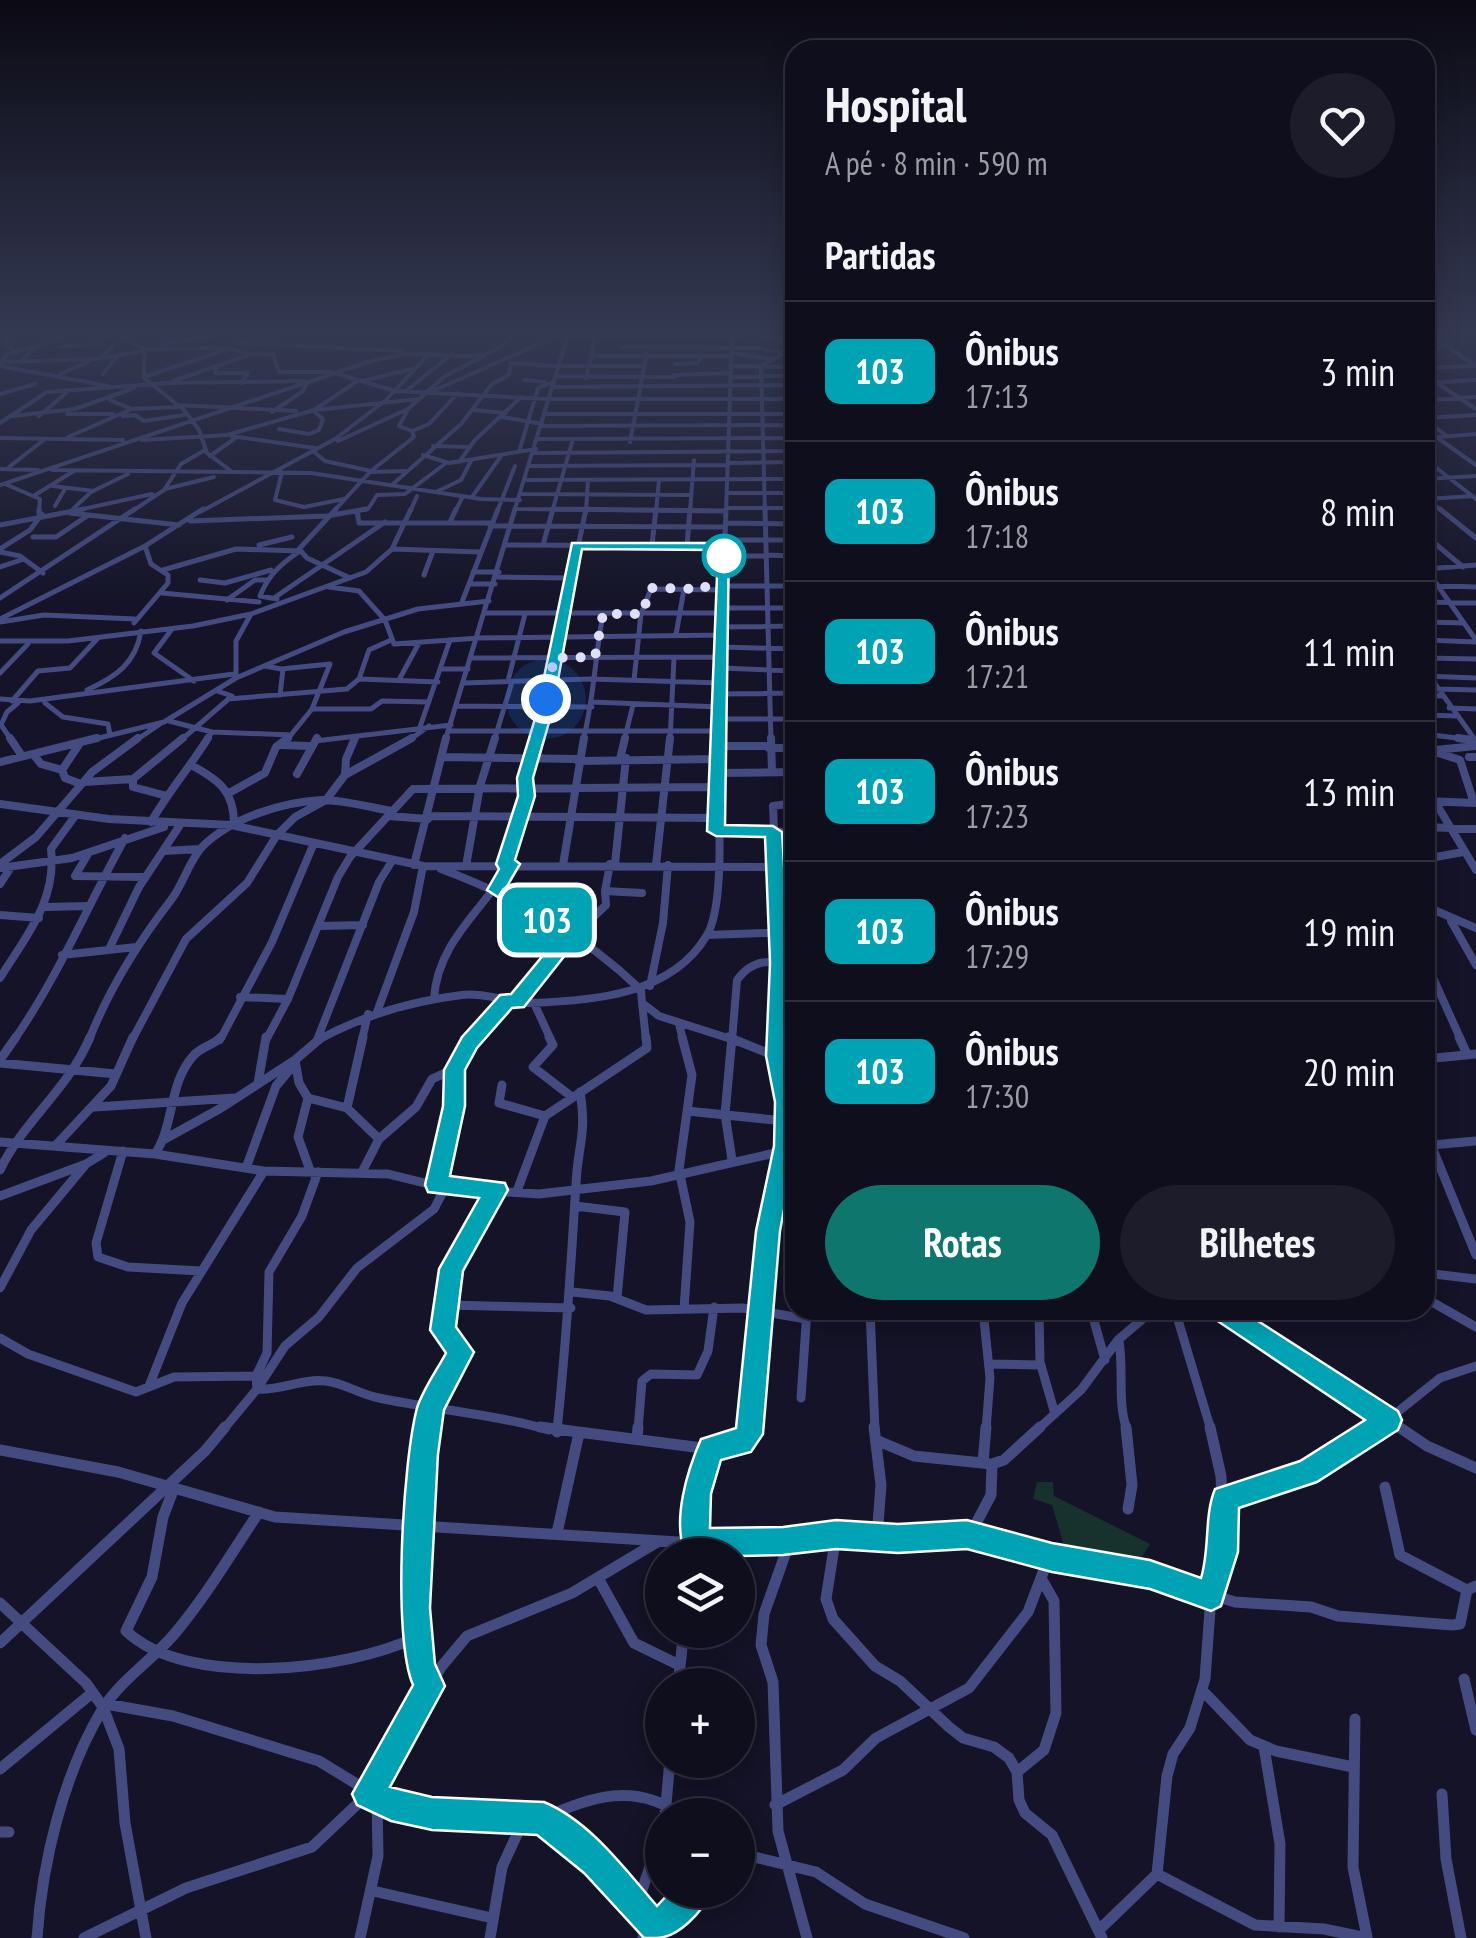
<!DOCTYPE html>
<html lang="pt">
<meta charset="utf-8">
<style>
:root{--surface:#0f0e1d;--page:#1d1c2a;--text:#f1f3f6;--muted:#9b9ca4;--line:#2f2e3b;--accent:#0f766e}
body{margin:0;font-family:"PT Sans Narrow",sans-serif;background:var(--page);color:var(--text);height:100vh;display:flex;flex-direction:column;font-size:38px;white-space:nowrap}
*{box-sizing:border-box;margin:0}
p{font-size:32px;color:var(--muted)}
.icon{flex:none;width:55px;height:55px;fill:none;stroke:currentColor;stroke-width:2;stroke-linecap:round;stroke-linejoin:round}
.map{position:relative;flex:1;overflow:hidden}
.sheet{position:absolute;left:785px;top:40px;width:650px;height:1280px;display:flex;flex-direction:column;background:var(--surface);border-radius:30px;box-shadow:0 5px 25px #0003,0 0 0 2px var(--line)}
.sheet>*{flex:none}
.badge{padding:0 20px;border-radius:15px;font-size:35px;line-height:65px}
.fabs{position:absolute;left:645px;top:1538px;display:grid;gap:20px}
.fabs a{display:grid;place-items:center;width:110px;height:110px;border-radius:50%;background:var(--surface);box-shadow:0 5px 25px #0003,0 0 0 2px var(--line);font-size:50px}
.you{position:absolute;width:50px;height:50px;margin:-25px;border:8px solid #fff;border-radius:50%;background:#1a73e8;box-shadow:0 0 0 15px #1a73e833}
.map>.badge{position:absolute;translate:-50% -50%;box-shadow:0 0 0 5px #fff}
h2{padding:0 40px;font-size:38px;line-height:90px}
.round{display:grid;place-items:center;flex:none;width:105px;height:105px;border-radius:52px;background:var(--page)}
.head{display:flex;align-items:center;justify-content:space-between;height:170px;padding:0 40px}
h1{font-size:48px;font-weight:800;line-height:75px}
.cta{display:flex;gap:20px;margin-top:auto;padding:20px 40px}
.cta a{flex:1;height:115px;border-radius:60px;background:var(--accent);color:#fff;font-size:40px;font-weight:800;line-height:115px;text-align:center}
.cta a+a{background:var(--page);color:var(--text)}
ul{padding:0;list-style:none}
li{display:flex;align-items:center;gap:30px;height:140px;padding:0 40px;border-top:2px solid var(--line)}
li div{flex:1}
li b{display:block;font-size:38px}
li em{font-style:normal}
li .badge{min-width:110px;font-weight:700;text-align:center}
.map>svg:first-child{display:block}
.green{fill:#17312c}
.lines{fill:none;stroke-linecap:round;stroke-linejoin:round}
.minor-far4{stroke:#444b81;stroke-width:4}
.minor-far3{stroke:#444b81;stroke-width:5}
.minor-far2{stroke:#444b81;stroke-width:8}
.minor-far1{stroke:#444b81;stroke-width:9}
.minor{stroke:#444b81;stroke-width:11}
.line{fill:#00a3b4;stroke:#fff;stroke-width:2.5}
.walk{stroke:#dedffb;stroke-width:10;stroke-dasharray:0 18}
.stop-dot{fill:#fff;stroke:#00a3b4;stroke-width:5}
</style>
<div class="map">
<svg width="1476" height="1938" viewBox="0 0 1476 1938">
<rect width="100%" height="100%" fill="#141327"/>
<!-- green -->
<path class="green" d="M1037,1482H1053L1054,1496L1150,1544L1138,1563L1065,1549L1052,1505L1033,1499Z"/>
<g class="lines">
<!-- minor-far4 -->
<path class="minor-far4" d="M120,335L144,349V378L184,410L199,430L207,453L231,471
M235,335L234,342L239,343L402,351
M549,335H746
M761,335L795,344
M1431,335L1476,366
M162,345L214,335
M59,347L98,344L107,335
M622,347L757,348L795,355
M144,349L226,348L253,355L273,354L279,372H331L395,391L548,399H795
M1425,350L1445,346
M15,351L4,343L16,337
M732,353L771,359
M591,356H732
M101,358L113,346
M0,362L95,359L145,351
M20,362L37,346L61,338
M510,363L558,366
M675,364L698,363L701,356
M0,365L7,354L34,347
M218,365L215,373H248L241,383
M0,366L108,386
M558,366H645
M730,366L792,367
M1425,368L1475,366
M60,374L88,362
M103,374L118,355
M674,375L729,373
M1425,375L1476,409
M555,376L674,377
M761,376H789
M144,377L225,350
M730,377H761
M586,378L596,335
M524,380L545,382
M173,381L249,355
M363,381L412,369
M1425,383L1476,380
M552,387L789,385
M435,390L555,337
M406,391L452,354
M0,394L35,384
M110,400L132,409L178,407
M1425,400L1476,397
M178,405L296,411
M315,410L419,399
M473,410L506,413
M272,412L303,391L308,382
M67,414H113
M545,414H795
M13,416L75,409L134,388
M39,416L66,393
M123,416L135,415L144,421L184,415
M502,417L542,424
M1425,418L1476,415
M1425,420L1447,436
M0,423L47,392L168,383L305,381
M542,426L795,425
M279,429L309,434L319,430L323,419L312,410
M412,431L429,424L458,393
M231,436L315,448
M68,437L132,409
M0,438L123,440
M1425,438L1476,434
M539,439L794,438
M1439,439L1476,465
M142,440L227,435L314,410L359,380
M338,441L408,409L445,376L484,356
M630,442L647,353
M433,446L469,447
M313,451L325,461L371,471
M519,452L538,388L553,382
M535,453L795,451L789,379L795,365
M423,455L449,463L536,449
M210,456L237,437
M1425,459L1476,499
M459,462L475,440L521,397
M728,463L795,462
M531,466L728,465
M9,467L45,439
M0,469L38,470
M52,470L311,473L481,499L520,500
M282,472L275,500L304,507L344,499
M370,472L405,471
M1425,479L1476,476
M527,480L795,479
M5,484L40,499L39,512
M393,484L461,424L492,384L509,375L511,364
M0,485L371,361C387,357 403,354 420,354C452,354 491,366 512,335
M53,486L94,491
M165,489L214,477
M438,491L461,480L471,461
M728,493H795
M522,494L691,495
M35,495L74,471
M472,497L501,456
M1425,497L1443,512
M1427,499L1473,496
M55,506L65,489
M726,508H795
M73,509L91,492L128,474
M517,509L726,511
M69,512L152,494
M131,512L164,490L181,464L205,450
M200,512L335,439L386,400L430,353
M333,512L371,471L414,437L412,431L399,426L407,411
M351,512L368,509L377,495L405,494L446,463
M410,512L417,496
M455,512L463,496
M497,512L515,466
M514,512L568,335
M552,512L573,439
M586,512L588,480
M656,512L659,480
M690,512L694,460
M726,512L732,338
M765,512L761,366L795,347"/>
<!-- minor-far3 -->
<path class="minor-far3" d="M336,509L299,549L307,558L350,578
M411,509L392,549L480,552
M553,509L726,511
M765,509L771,741
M1440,509L1476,538
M357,511L359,523H491
M70,513L179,525
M39,515V509
M190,521L327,516L366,509
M450,522L456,509
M726,523L795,524
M0,525L84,509
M490,526L725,527
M1425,535L1463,567
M33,537H56L87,516
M725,540H795
M259,545L292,537
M506,545L725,546
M543,545L553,509
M652,545L656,509
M687,546L690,509
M0,549L30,530L42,514
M0,552L20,556L43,573
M767,555L795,556
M724,556H766
M0,567L24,559
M1425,569L1476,565
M1426,569L1476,640
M163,570L236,549L300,551
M473,572H499
M424,575L433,551
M497,577L572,578
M200,580L225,583L271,570
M469,584H495
M1425,585L1476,587
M725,586H795
M329,587L359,591L385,620L394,644L479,638L723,635
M162,593L259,602
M0,598L135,509
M274,598L385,522
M277,599L260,596C268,575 282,563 300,551
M227,600L255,580H266
M462,602L498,509
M1425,602L1476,603
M724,608H795
M485,613H723
M0,619L145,546L203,509
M0,622L44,615L135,619
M1425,622L1464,623
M134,623L168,583V575L151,564L145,546
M723,627L795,626
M172,629L154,653L194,681
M676,635L684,589
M391,640L369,650L359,679L438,682
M1425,640L1476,642
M0,641H68L193,626L251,614
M722,647L795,649
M472,658L721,657
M1425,658L1476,659
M265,666L281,669L330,664L312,709L286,741
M721,668L795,671
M442,669H468
M1425,670L1476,741
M0,673L28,644
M1426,676L1476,678
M236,677V641L251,614L366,572L392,549
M400,678L419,643
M550,680L586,509
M634,680L641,614L651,589L725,590
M508,681L525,614
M464,683L591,679L722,683
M1437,689L1476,690
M87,690C116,677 136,663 141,631
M721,694L795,693
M280,695L283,669
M1425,695L1441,696
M0,699L30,701L234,674
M228,699L347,689L359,679
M12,701L38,671L70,668L98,638
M592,702L720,707
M45,703L63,717L108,724L110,735
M456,706L592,707
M1449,708L1476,709
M312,709H371L382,701L429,702
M1425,715L1456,716
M720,719H795
M169,721L212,732L291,735
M420,727L450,640
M449,731H720
M1425,734L1472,740
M12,741L1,725L7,712L18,703
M87,741L164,722L236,678L344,632L418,609L489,601
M135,741L160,724
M180,741L232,696L217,691
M206,741L212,732
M315,741L451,725
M354,741L356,736
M408,741L429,726
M445,741L515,509
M494,741L512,682
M536,741L545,712L546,680
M583,741C594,699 595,656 603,614
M624,741L633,705
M670,741L674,658
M718,741L726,509"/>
<!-- minor-far2 -->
<path class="minor-far2" d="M10,738L22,756
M771,738L772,772
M1458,738L1472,740
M281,745L309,746
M719,746H770
M769,748H795
M1425,751L1476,746
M1432,751L1460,760L1474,803
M33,754L41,764L62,770L65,778L81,784
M441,757L578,759
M1469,757H1476
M620,759L625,738
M578,761L717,759
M0,762L97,738
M191,765C219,780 234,791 234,824
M62,770L80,743
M718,773L795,772
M297,774L317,738
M345,775L346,759L355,738
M133,779V787L167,796
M84,782L133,779L183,738
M1425,785L1476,870
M229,793L265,773L276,747L288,738
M1425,801L1475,803
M0,804L109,819L231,825L423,866L795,867
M388,816L428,819
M429,816L717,818
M151,822C168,792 190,767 208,738
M1425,827L1476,829
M716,831L795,832
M164,851L199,849
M88,854L75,876L145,877
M1425,859L1463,852
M0,864L36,837L92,772L138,738
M610,864L605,891L642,893
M615,864L626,758
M414,865L446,738
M505,865L527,796L525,778L537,738
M563,865L584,738
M656,865L670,738
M466,866L480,786L495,738
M0,868L72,858L164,827
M441,869C516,897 583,934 641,990L642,1003L659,1016L734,1040
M0,884L11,867
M1425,906L1476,928
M45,907L87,906
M0,915L39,918
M1451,921L1476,965
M319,926L363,925
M707,935L795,932
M110,947L139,887L180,825
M62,955L136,947
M1425,960L1461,1040
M0,978C26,936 57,901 51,849L75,816
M650,986L663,923L668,865
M240,997L288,999
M434,999C437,943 482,910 511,865
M517,1001L542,966L606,905L605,891
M534,1003L551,1040
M642,1003L646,1040
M377,1012L414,912L423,866
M679,1024L683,1040
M14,1040C58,977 88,905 125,838
M89,1040C109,989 137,944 171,900C183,885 189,861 202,847C231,818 282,802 322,800C344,800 369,807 391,811
M132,1040L186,939L247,883L277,835L295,817L326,800L345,775L412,738
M220,1040L272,942L314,843
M266,1040L288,999L338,877L350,857L413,789L718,787
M317,1040L379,882L392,861
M318,1040C362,1016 412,1001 462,995C484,992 508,1003 530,1003C593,1001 672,995 707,935C728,899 716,784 718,738
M362,1040L368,1014
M473,1040L508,1000
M732,1040L737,980C753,958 771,960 795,966
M777,1040L780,963L773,806L795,803"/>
<!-- minor-far1 -->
<path class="minor-far1" d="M549,1037L553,1045L533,1067L572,1097
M682,1037L692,1075L679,1170L690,1222L684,1309
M728,1037L795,1064
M732,1037L725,1114L732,1160
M1459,1037L1467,1054
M1425,1059L1476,1054
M0,1060L16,1037
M295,1060L299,1083L308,1098L298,1137L311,1173
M0,1063L116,1074
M258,1083L266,1037
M502,1085L499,1103L545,1116
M308,1098L347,1108L379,1139
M95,1107L235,1098
M347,1108L363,1037
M687,1111L785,1121
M1425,1130L1476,1255
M165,1139L221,1108L295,1060L322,1037
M0,1142L155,1154L264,1171L388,1174L445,1188L539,1194L651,1181L784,1151
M56,1145L111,1086L133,1037
M1432,1145L1476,1141
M123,1151L96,1243L98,1257L128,1267L201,1271
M155,1154C175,1124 168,1083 194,1055C201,1047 214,1045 221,1037
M246,1168L276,1086L291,1068
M0,1170C24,1120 68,1090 90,1037
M318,1172L302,1216L269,1272L267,1353L256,1376L257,1389C281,1391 302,1378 326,1381C344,1383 361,1395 379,1398C436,1410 493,1414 549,1430
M362,1172L379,1139L416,1107L432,1079L454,1069
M437,1185L454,1107V1069L475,1037
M517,1191L545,1116L647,1048L646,1037
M0,1196L86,1164L104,1153
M575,1206L625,1212L617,1298
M1425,1273L1476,1279
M0,1288L31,1230L86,1164
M572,1292L610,1296L646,1310L743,1308L806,1319
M1425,1298L1476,1327
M446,1305L571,1308
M870,1310L875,1430
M983,1310L990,1378L986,1430
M1039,1310L1040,1362L1055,1414
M1091,1310L1105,1360
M1175,1310L1211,1430
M1222,1310L1403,1430
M0,1338L28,1354L136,1392L174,1377L256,1376
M1119,1341C1124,1370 1117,1402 1127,1430
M989,1364L1040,1365
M149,1386L182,1303L264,1171
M801,1398L807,1310
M223,1430L257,1389L285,1346L319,1317L357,1268L434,1209L445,1188
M428,1430L431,1408L461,1351L443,1330L452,1269L497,1190
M557,1430C566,1347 571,1266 576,1183C578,1145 587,1134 580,1092
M638,1430L642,1381L651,1374L697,1375L708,1351L714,1307
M747,1430L768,1231L785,1146V1102L776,1056L777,1037
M1037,1430L1081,1390L1118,1340L1153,1310
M1375,1430L1440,1378L1476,1366"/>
<!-- minor -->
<path class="minor" d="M428,1427C419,1489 404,1631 429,1686
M540,1427L710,1449L746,1438L747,1427
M874,1427L881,1485L877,1537
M1126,1427L1132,1485L1128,1509
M1399,1427L1427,1446L1476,1468
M557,1432L558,1427
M637,1439L638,1427
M876,1440L914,1456L992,1464L1004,1460L1040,1427
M0,1450L118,1472L275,1517L695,1543L836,1535L898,1538L967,1535L1051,1558L1121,1567L1235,1602L1311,1607L1338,1616L1452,1625L1460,1624L1467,1590
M983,1463L986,1427
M1385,1487L1400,1555L1467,1590L1476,1586
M174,1488L163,1517L152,1577L126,1631C188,1689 345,1671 417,1637
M1225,1499L1307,1472L1378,1427
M557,1533L579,1433
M836,1535L826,1599L833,1619L875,1666L900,1681L949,1727L963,1738L994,1747L1009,1758L1017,1772L1019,1800L1025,1813L1052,1835L1102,1938
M970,1535L991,1495L992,1464
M783,1541L786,1552L764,1614L761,1645L773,1682L778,1831L807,1938
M694,1555L697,1493L710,1449
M598,1578L634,1643L679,1665
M0,1603L86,1683L103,1707L119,1749L125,1823L146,1938
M0,1643L205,1451L225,1427
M1464,1679L1476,1730
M678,1685L684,1630
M1202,1690L1250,1740L1276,1751L1353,1767
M106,1704L173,1716L319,1761L391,1805L432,1813L544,1818L596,1861L662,1938
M1355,1719L1353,1867L1367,1937
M1264,1747L1280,1844L1279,1927
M0,1769L92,1693
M1017,1772L1044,1750L1056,1713L1054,1601L1042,1580
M1442,1794L1446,1859L1461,1938
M775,1805L843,1770L876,1738L969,1688L1028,1612L1049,1557
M665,1815L670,1760
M544,1818C591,1796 636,1782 681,1815
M0,1832H9
M738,1853L816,1872L865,1904L964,1938
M1157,1874L1255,1925L1324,1929L1367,1938
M373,1891L492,1918
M637,1905L662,1831
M1099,1930L1157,1874L1167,1776L1173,1754L1190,1728L1205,1679L1211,1596L1224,1552L1221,1476L1210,1427
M656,1932L695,1890
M37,1938C42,1863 63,1775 102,1710C121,1679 153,1660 176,1632C207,1595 232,1552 259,1512
M84,1938L186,1888L312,1847L368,1794L441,1667L467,1636L572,1593L659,1541
M360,1938L378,1856L377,1798
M490,1938L502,1867L525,1817
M643,1938L649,1923"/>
</g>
<!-- sky -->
<linearGradient id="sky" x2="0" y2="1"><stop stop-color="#0b0a15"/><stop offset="0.55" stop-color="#343952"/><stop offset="1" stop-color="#343952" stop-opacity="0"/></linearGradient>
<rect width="1476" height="607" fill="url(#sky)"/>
<!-- line -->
<path class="line" d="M572,543H729L725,825L773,826L782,832L790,963L787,1056L796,1102V1146L780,1231L763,1434L751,1452L721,1460L711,1494L710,1528L783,1527L836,1520L898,1524L967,1520L1052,1543L1150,1560L1201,1578C1210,1549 1204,1515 1215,1489L1300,1461L1365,1420L1213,1318L1209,1310L1213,1302L1222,1298L1398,1411L1402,1420L1398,1430L1317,1482L1239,1508L1238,1552L1221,1606L1211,1611L1150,1589L1052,1572L967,1549L898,1553L836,1549L783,1555L696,1557L685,1553C672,1520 687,1471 701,1439L736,1428L756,1231L774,1146L775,1102L766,1056L770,963L765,837L716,836L707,831L718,550L582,549L558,680L553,684L552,712L533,778L535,796L515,860L520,864L506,888L581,935L524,1007L512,1008L477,1048L465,1070V1106L450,1176L505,1183L508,1190L463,1271L456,1327L474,1352L444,1410L438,1454L430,1608L435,1664L445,1686L390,1787L432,1797L544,1802C590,1821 625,1869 657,1906L683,1878L695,1873L707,1878L712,1890C703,1912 678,1938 656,1938H644L584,1873L537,1835L432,1830L391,1821L357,1805L352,1794L413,1685C392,1638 403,1460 417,1408C423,1389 437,1370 446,1353L430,1330L439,1269L479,1198L428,1192L425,1185L443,1106L444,1070L462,1037L500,995L511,994L559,936L487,890L499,869L496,864L518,796L517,778L537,712L539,680L544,677Z"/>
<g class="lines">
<!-- walk -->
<path class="walk" d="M546,699V680H550L554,658L595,657L603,614H642L651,588L704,589L724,556"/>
</g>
<!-- markers -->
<circle class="stop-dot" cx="724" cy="556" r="20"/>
</svg>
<div class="fabs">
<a><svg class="icon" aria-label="layers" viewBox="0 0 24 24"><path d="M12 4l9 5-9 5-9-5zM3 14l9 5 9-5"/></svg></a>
<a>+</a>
<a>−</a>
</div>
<div class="you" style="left:546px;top:699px"></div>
<b class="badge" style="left:547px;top:920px;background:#00a3b4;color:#fff">103</b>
<section class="sheet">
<div class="head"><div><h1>Hospital</h1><p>A pé · 8 min · 590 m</p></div><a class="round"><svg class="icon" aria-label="heart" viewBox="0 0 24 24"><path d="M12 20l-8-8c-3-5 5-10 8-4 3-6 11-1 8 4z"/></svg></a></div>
<h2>Partidas</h2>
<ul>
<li><span class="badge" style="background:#00a3b4;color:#fff">103</span><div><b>Ônibus</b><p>17:13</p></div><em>3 min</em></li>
<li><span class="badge" style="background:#00a3b4;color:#fff">103</span><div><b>Ônibus</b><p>17:18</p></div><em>8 min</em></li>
<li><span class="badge" style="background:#00a3b4;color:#fff">103</span><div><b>Ônibus</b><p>17:21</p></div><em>11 min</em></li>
<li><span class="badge" style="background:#00a3b4;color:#fff">103</span><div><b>Ônibus</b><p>17:23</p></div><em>13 min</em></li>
<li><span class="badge" style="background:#00a3b4;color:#fff">103</span><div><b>Ônibus</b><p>17:29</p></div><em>19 min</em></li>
<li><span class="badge" style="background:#00a3b4;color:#fff">103</span><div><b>Ônibus</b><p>17:30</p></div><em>20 min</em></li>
</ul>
<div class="cta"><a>Rotas</a><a>Bilhetes</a></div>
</section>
</div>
